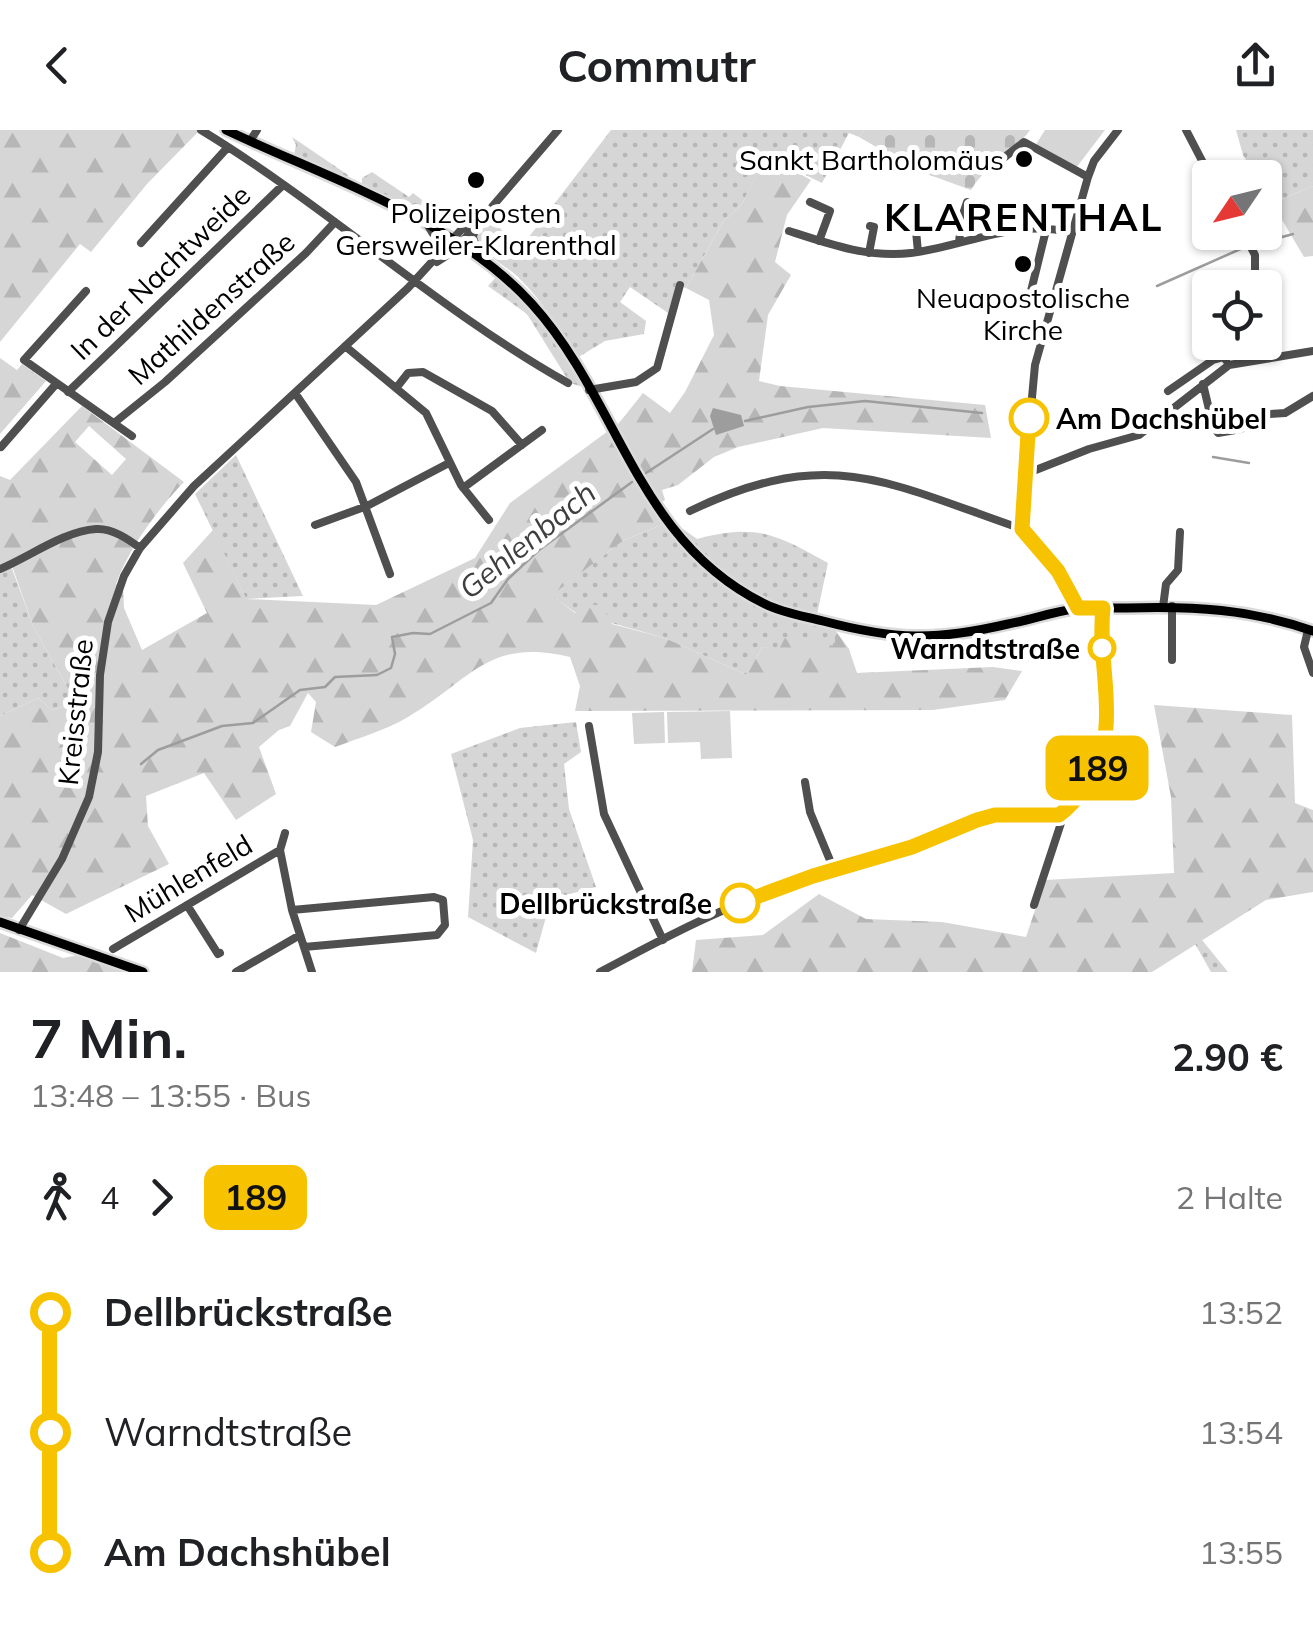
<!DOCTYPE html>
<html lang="de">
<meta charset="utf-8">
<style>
:root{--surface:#fff;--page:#f6f6f6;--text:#202124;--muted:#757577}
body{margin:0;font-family:Mulish,sans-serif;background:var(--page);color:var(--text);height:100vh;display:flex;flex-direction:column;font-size:38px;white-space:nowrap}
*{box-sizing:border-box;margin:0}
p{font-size:32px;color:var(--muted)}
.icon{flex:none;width:55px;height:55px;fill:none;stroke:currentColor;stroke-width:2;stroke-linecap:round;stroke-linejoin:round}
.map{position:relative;height:842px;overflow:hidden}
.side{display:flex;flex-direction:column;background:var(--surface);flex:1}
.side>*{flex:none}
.badge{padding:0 20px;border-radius:15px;font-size:35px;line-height:65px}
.needle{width:65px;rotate:235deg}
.buttons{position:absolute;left:1192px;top:30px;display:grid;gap:20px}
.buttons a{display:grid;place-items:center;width:90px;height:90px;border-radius:10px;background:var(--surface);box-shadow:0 2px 8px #0004;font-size:50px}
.map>.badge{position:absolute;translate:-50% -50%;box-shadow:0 0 0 5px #fff}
.legs{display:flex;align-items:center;gap:15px;height:110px;padding:0 30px;font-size:32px}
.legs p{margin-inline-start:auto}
.overview{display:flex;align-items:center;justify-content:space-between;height:170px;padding:0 30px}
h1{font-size:55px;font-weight:700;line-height:75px}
ul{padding:0 30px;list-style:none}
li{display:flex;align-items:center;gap:35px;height:120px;font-size:38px}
li i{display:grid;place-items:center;width:15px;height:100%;margin:0 12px;background:currentColor}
li i::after{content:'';width:25px;height:25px;margin:-12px;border:8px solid;border-radius:50%;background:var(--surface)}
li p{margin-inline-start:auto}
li:first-child i{background:linear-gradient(#0000 50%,currentColor 0)}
li:last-child i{background:linear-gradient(currentColor 50%,#0000 0)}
header{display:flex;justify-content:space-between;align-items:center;height:130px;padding:0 30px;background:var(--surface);font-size:45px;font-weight:700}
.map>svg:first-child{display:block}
.grass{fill:url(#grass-dots)}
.forest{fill:url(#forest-firs);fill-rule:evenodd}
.cemetery{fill:url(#cemetery-stones)}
.park{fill:#d6d6d6}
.water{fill:#9d9d9d}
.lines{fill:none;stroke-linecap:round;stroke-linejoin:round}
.stream{stroke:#9d9d9d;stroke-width:2.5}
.major-casing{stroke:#dbdbdb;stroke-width:14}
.minor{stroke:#4f4f4f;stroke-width:8}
.major{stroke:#000;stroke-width:9}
.line-1-casing{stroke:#fff;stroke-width:22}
.line-1{stroke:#f7c200;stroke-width:15}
.poi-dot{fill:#000;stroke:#fff;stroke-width:4}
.stop-1-dot{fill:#fff;stroke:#f7c200;stroke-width:5}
.labels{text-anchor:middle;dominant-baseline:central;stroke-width:10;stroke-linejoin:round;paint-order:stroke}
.poi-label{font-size:28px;fill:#000;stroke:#fff}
.street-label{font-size:28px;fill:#000;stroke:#fff}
.stop-label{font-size:28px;font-weight:bold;fill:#000;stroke:#fff;text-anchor:end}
.water-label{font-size:30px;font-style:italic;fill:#3e3e3e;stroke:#fff}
.district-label{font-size:38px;font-weight:bold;letter-spacing:2.5px;fill:#000;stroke:#fff}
</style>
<header><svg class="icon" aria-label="back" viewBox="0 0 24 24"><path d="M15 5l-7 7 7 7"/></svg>Commutr<svg class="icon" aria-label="share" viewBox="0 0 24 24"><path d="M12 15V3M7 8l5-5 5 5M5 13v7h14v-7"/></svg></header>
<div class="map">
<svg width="1313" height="842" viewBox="0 0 1313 842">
<defs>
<pattern id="grass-dots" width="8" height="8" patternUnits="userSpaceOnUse" patternTransform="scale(2.5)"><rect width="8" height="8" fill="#d6d6d6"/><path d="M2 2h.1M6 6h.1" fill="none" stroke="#b6b6b6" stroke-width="1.8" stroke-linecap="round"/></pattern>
<pattern id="forest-firs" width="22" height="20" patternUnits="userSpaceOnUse" patternTransform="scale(2.5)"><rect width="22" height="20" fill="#d6d6d6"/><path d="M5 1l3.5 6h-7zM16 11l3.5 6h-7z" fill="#b6b6b6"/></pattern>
<pattern id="cemetery-stones" width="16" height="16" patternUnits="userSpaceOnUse" patternTransform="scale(2.5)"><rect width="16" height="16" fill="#d6d6d6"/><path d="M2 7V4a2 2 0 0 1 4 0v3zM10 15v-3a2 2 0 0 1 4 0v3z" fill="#b6b6b6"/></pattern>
</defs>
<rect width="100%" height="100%" fill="#fff"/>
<!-- grass -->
<path class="grass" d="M611,0H864L859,7L849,3L822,53L766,26L742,74L723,92L686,158L677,155L668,183L630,157L620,172L646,191L644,204L605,211L577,228C560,201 544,173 521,150C507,135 481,126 477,105L487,88L522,116Z
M1236,0H1313V56L1272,73L1265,62V48L1256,47L1243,25Z
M292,7L348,45V51L294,25L296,15Z
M372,42L409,67L413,63L448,90L461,94L444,96L403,73L362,57V48Z
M497,146L543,194L583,257L570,253L527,184L488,156Z
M236,325L303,466L246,469L195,364Z
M664,394C708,448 767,485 835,500V516L779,520L762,517L747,545L665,508L576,483L551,465L624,410Z
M683,399L697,409C756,393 776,404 828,433L816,489L781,479L724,447L678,403Z
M10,433L33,496L76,573L52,580L38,568L0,586V438Z
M576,592L581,622L564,634L569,679L596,757L551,769L536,823L468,787L473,710L451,624L520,598Z
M1202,810L1228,842H1211L1195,814Z"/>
<!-- forest -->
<path class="forest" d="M0,0H200L147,54L91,122L80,114L0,212Z
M766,25L811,50L787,85L775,132L791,145L768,185L759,251L780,256L985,275L991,308L823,298L738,317L714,327L678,355L662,360L665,370L653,378L664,394L624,410L552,465L575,483L589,474L602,476L612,494L665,508L747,545L762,517L779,519L785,508L835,516V500L849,519L857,543L993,537L1022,541L1005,570L933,580L575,581L580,556L570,527C488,507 471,550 408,587C386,600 359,608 335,617L311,602L316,572L308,563L290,596L279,600L259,617L276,664L236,690L204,643L146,666L148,696L169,734L66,784L32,765L12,788L0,786V586L38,568L52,580L76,573L33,496L11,433L0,437V346L10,350L82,276L184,352C157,380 129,418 116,454L123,459L124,478L142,520L207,483L183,433L213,400L246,469L376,475L475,428L510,373L619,293L643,263L670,283L685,262L714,205L709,170L686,158L723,92L742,74ZM89,296L126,329L112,345L75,312Z
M1313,56V126L1304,127L1272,73Z
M0,228L17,240L22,234L46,251L0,304Z
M1154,575L1292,585L1295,673L1313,680V762L1266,770L1152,842H692L696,810L763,805L819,764L866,789L942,792L1026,807L1045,750L1174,743L1171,667Z
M0,803L63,828L79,825L132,842H0Z"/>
<!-- cemetery -->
<path class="cemetery" d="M864,0H1030C1015,22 985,35 971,60L916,40L859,7Z"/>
<!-- park -->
<path class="park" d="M1045,0H1105L1076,38L1035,16Z
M730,581L732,628L701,629L700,612L668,613L667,582Z
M664,582L665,613L634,614L632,583Z"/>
<!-- water -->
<path class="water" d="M713,278L741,285L744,296L716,305L710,286Z"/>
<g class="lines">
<!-- stream -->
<path class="stream" d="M1257,114L1293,104
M1157,156L1245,117
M745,291L808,277L865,271L982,283
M1213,327L1249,333
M643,345L713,299
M141,634L158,620L222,596L253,593L300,560L325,557L335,547L377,545L391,538L395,524L392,507L413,503L430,504L491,473L508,449L539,420L632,352"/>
<defs>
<path id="major" d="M226,0C329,49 455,89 532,174C620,271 636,411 765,474C783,483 803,486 823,491C895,510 935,511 1008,494C1030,490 1052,482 1074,479C1092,477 1110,478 1127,478C1193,476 1251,479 1313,501
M0,792L143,842"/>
</defs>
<!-- major casing -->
<use href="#major" class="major-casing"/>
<!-- minor -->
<path class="minor" d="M201,0C328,77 438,180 568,253
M1186,0L1211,48
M250,11L257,0
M1001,30L1024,12L1088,47
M810,72L830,81L819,111
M427,94L436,109L439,124
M476,95L473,107L479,124
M789,101C829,114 868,128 911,123C964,117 1018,87 1071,103
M912,101H916L918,122
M1243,102L1255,125V158
M959,112L962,87L967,72
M141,113L228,17
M869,123L874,97L870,96
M437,132L454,121L558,0
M86,161L24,230L132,306
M1031,161L1047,96
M345,216L426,283L461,355L489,390
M1226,230L1224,221L1232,212
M1203,254L1213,296L1218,303L1241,299L1257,285L1285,283L1313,266
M397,257L408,243L423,242L492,281L522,315
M589,260L636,252L657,238L680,155
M1168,261L1213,230L1224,227
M68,262L283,55
M295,263L356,352L390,444
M114,293L165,252L306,123L335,92
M1,317L56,254
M1023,345L1089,319L1139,305L1229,235L1313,221
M463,358L542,300
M690,381C829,314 888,353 1022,399
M315,395L367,376L449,333
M0,439C29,427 64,401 96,399C112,398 128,409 140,418
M1163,477L1166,454L1178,440L1180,402
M1079,478L1058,441L1024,405L1021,386L1035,235L1088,47L1094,31L1118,0
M1308,500L1304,517L1313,543
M1172,530V476
M589,596L604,684L663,810
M805,652L810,682L834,740
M280,720L285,703
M187,775L218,824L220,823
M1034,775L1064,684
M292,780L434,767L443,770L445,795L437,805L304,817
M19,800L62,729L89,667L98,622L100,545L108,492L124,446L140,418L194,356L408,158L461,100L478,90
M113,819L280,720L292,780L312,842
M236,842L300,805
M600,842C642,820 685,796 729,778C787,753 849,738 909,718C933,710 955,697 979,689C1036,672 1057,711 1095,642C1124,590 1097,533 1103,478"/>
<!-- major -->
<use href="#major" class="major"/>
</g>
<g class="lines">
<defs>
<path id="line-1" d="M740,773L813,746L912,717L977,690L995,685H1059C1070,677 1078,667 1085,656C1125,599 1096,541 1103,478H1078L1058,441L1022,399L1029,288"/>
</defs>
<!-- line-1 casing -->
<use href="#line-1" class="line-1-casing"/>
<!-- line-1 -->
<use href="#line-1" class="line-1"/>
</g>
<!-- markers -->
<g class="poi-dot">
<circle cx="1024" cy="29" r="10"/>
<circle cx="476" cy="50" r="10"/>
<circle cx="1023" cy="134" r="10"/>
</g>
<g class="stop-1-dot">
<circle cx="1029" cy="288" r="18"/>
<circle cx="1102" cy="518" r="12"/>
<circle cx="740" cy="773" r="18"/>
</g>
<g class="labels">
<!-- poi labels -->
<g class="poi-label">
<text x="1004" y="29" text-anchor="end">Sankt Bartholomäus</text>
<text x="476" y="82">Polizeiposten<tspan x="476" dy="32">Gersweiler-Klarenthal</tspan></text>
<text x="1023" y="167">Neuapostolische<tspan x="1023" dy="32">Kirche</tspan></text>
</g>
<!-- street labels -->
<g class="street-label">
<text transform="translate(160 142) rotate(-44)">In der Nachtweide</text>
<text transform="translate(211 178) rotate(-42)">Mathildenstraße</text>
<text transform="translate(75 582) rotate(-84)">Kreisstraße</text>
<text transform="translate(188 748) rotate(-31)">Mühlenfeld</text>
</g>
<!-- stop labels -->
<g class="stop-label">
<text x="1056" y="288" text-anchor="start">Am Dachshübel</text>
<text x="1080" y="518">Warndtstraße</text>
<text x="712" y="773">Dellbrückstraße</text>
</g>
<!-- water labels -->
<g class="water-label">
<text transform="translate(527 410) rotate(-39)">Gehlenbach</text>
</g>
<!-- district labels -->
<g class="district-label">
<text x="1024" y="87">KLARENTHAL</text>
</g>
</g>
</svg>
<div class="buttons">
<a><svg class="needle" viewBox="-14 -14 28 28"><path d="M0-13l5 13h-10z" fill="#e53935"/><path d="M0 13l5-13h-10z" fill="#757577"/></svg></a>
<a><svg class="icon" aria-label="locate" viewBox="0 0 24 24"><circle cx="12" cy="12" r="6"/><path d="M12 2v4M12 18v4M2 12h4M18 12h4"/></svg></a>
</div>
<b class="badge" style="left:1097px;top:638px;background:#f7c200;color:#111">189</b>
</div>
<section class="side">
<div class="overview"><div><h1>7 Min.</h1><p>13:48 – 13:55 · Bus</p></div><b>2.90 €</b></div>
<div class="legs"><svg class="icon" aria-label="walk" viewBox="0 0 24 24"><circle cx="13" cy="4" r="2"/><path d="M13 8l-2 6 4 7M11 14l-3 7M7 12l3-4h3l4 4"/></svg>4<svg class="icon" aria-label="forward" viewBox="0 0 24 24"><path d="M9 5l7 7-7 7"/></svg><b class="badge" style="background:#f7c200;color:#111">189</b><p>2 Halte</p></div>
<ul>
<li><i style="color:#f7c200"></i><b>Dellbrückstraße</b><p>13:52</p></li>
<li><i style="color:#f7c200"></i><span>Warndtstraße</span><p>13:54</p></li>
<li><i style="color:#f7c200"></i><b>Am Dachshübel</b><p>13:55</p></li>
</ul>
</section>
